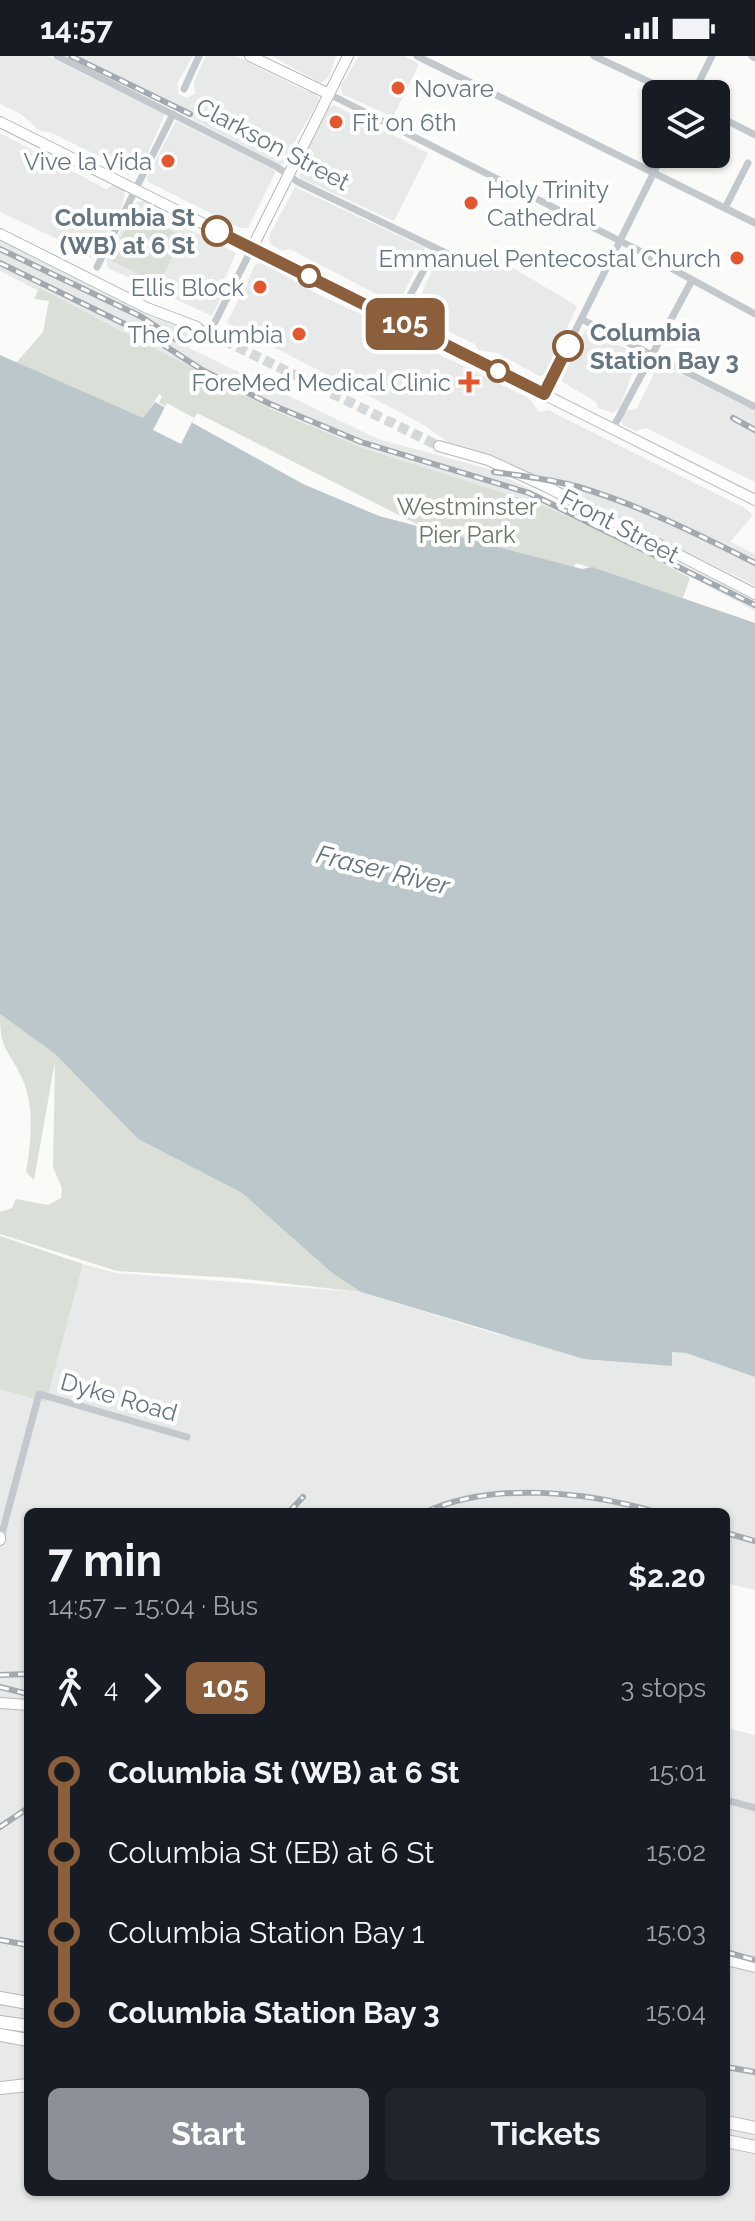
<!DOCTYPE html>
<meta charset="utf-8">
<style>
:root{--surface:#171b24;--page:#20242c;--text:#f1f3f6;--muted:#9ea1a6;--accent:#8c9099}
body{margin:0;font-family:Raleway,sans-serif;background:var(--page);color:var(--text);height:100vh;display:flex;flex-direction:column;font-size:30px;white-space:nowrap}
*{box-sizing:border-box;margin:0}
p{font-size:26px;color:var(--muted)}
.icon{flex:none;width:44px;height:44px;fill:none;stroke:currentColor;stroke-width:2;stroke-linecap:round;stroke-linejoin:round}
.map{position:relative;flex:1;overflow:hidden}
.sheet{position:absolute;left:24px;top:1452px;width:706px;height:688px;display:flex;flex-direction:column;background:var(--surface);border-radius:12px;box-shadow:0 2px 6px #0004}
.sheet>*{flex:none}
.badge{padding:0 16px;border-radius:12px;font-size:28px;line-height:52px}
.controls{position:absolute;left:642px;top:24px;display:grid;gap:16px}
.controls a{display:grid;place-items:center;width:88px;height:88px;border-radius:12px;background:var(--surface);box-shadow:0 2px 6px #0004;font-size:40px}
.map>.badge{position:absolute;translate:-50% -50%;box-shadow:0 0 0 4px #fff}
.legs{display:flex;align-items:center;gap:12px;height:88px;padding:0 24px;font-size:26px}
.legs p{margin-inline-start:auto}
.head{display:flex;align-items:center;justify-content:space-between;height:136px;padding:0 24px}
h1{font-size:44px;font-weight:700;line-height:60px}
.cta{display:flex;gap:16px;margin-top:auto;padding:16px 24px}
.cta a{flex:1;height:92px;border-radius:12px;background:var(--accent);color:#fff;font-size:32px;font-weight:700;line-height:92px;text-align:center}
.cta a+a{background:var(--page);color:var(--text)}
ul{padding:0 24px;list-style:none}
li{display:flex;align-items:center;gap:28px;height:80px;font-size:30px}
li i{display:grid;place-items:center;width:12px;height:100%;margin:0 10px;background:currentColor}
li i::after{content:'';width:20px;height:20px;margin:-10px;border:6px solid;border-radius:50%;background:var(--surface)}
li p{margin-inline-start:auto}
li:first-child i{background:linear-gradient(#0000 50%,currentColor 0)}
li:last-child i{background:linear-gradient(currentColor 50%,#0000 0)}
.status{display:flex;justify-content:space-between;align-items:center;height:56px;padding:0 40px;background:var(--surface);direction:ltr}
.status svg{height:22px;fill:currentColor}
.map>svg:first-child{display:block}
.built{fill:#e8e9e9}
.green{fill:#dadfd7}
.water{fill:#bbc7cb}
.pier{fill:#fafaf8}
.lines{fill:none;stroke-linecap:round;stroke-linejoin:round}
.secondary-tunnel{stroke:#d5d9db;stroke-width:10;stroke-dasharray:10 5;stroke-linecap:butt}
.secondary-casing{stroke:#b3babf;stroke-width:12}
.highway-casing{stroke:#b4b9bd;stroke-width:14}
.street{stroke:#c3c8cc;stroke-width:7}
.secondary{stroke:#fff;stroke-width:10}
.highway{stroke:#fff;stroke-width:12}
.rail-casing{stroke:#a2aab0;stroke-width:6}
.rail{stroke:#fff;stroke-width:3;stroke-dasharray:9;stroke-linecap:butt}
.line-1-casing{stroke:#fff;stroke-width:18}
.line-1{stroke:#8b5e3c;stroke-width:12}
.poi-dot{fill:#e4572e;stroke:#fff;stroke-width:3}
.stop-1-dot{fill:#fff;stroke:#8b5e3c;stroke-width:4}
.labels{text-anchor:middle;dominant-baseline:central;stroke-width:8;stroke-linejoin:round;paint-order:stroke}
.poi-label{font-size:24px;fill:#657683;stroke:#fff;text-anchor:end}
.street-label{font-size:24px;fill:#657683;stroke:#fff}
.stop-label{font-size:24px;font-weight:bold;fill:#657683;stroke:#fff;text-anchor:end}
.park-label{font-size:24px;fill:#687a64;stroke:#fff}
.water-label{font-size:26px;font-style:italic;fill:#60757c;stroke:#fff}
</style>
<div class="status"><b>14:57</b><svg viewBox="0 0 49 12"><path d="M0 12V9h3v3zM5 12V6h3v6zM10 12V3h3v9zM15 12V0h3v12zM26 1h20v11H26zM47 4h2v5h-2z"/></svg></div>
<div class="map">
<svg width="755" height="2165" viewBox="0 0 755 2165">
<rect width="100%" height="100%" fill="#fafaf8"/>
<!-- built -->
<path class="built" d="M0,0H48L165,58L140,115L128,119L117,109L52,77L40,75L21,58L0,48Z
M70,0H193L177,28L179,38L187,42L195,38L194,25L206,0H235L306,35L315,36L319,44L291,92V100L281,109Z
M272,0H336L329,21L320,27Z
M359,0H404L419,8L393,61L342,38L341,30Z
M334,49L428,97L394,165L300,122L299,111L328,52Z
M176,65L276,115L248,172H240L148,126L147,121Z
M0,77L106,133L115,128L125,134L122,151L113,162L96,201L88,202L66,187L0,156Z
M295,131L425,192L397,252L385,251L382,241L290,193L282,195L270,188L269,180Z
M143,144L151,148L154,156L236,197L222,229L226,232L212,260L108,212L106,204L134,148Z
M0,185L147,259L191,275L189,292L378,383L489,413L755,544V555L605,476L536,447L363,392L229,334L0,215Z
M486,196L577,250L545,319L539,320L497,297L478,294L475,288L419,261L414,265L407,261L409,251L420,241L438,201L475,216Z
M263,207L323,241L400,275L406,282L529,342L539,356L548,354L745,452L753,459L730,486L755,498V530L530,417L496,401L454,390L419,366L227,267L255,209Z
M586,273L639,299L620,351L613,357L598,352L596,346L561,325Z
M664,310L755,355V426L646,372L636,375L623,369L621,363L625,355L637,352L656,314Z
M83,1208L116,1217L361,1236L496,1278L671,1310L672,1296L686,1297L755,1321V1534L726,1527V1456H28V2136H726V1672L755,1679V2165H0V1333L46,1345Z"/>
<!-- green -->
<path class="green" d="M134,156L182,180L159,228L110,204Z
M39,232L269,352L363,392L536,447L605,476L690,522L683,542L576,507L563,542L197,357L181,388L165,350L159,347L162,340L159,338L143,363L16,307L43,276L49,245L34,243Z
M0,958L55,998L138,1083L242,1137L332,1217L361,1236L235,1222L117,1215L0,1178V1156L12,1152L16,1143L48,1149L61,1142L62,1132L53,1111L55,1005L34,1124L26,1116C31,1086 35,1051 22,1022C8,992 0,995 0,958Z
M0,1180L83,1208L46,1346L0,1333Z"/>
<!-- water -->
<path class="water" d="M0,299L143,362L155,346L303,428L379,460L582,513L592,511L755,567V1321L686,1297L672,1296V1310L584,1303L361,1236L332,1217L242,1137L138,1083L55,998L0,958Z"/>
<!-- pier -->
<path class="pier" d="M167,347L194,362L181,388L153,374Z"/>
<g class="lines">
<!-- secondary-tunnel -->
<path class="secondary-tunnel" d="M197,271L439,390"/>
<defs>
<path id="secondary" d="M250,0L329,38
M0,66L755,444
M0,178L147,252L197,271
M252,192L348,0
M439,390L488,404L545,430L755,538
M0,1481V1484
M0,1647L28,1649
M726,1904L755,1911"/>
<path id="highway" d="M0,1942L28,1947
M0,1966L28,1970
M0,1979L28,1984
M0,2032L28,2029
M726,2066L755,2072
M726,2085L755,2091"/>
</defs>
<!-- secondary casing -->
<use href="#secondary" class="secondary-casing"/>
<!-- highway casing -->
<use href="#highway" class="highway-casing"/>
<!-- street -->
<path class="street" d="M57,0L277,111L298,126L471,209
M417,0L755,167
M594,0L675,38
M752,0L755,2
M184,33L199,0
M329,38L634,192L755,258
M693,38L712,0
M716,59L755,79
M725,152L748,107
M97,211L173,58
M581,263L755,351
M397,264L435,193
M215,266L252,192
M544,338L663,98
M613,372L691,226
M1,1481L39,1338L187,1381
M726,1744L755,1752"/>
<!-- secondary -->
<use href="#secondary" class="secondary"/>
<!-- highway -->
<use href="#highway" class="highway"/>
<defs>
<path id="rail" d="M71,0L190,58
M0,193L140,260L175,283
M0,207L153,282L202,314L270,348L361,386L529,437L755,549
M733,362L755,374
M494,416C523,420 552,423 579,431C641,450 698,478 755,507
M289,1456L303,1441
M426,1456C493,1425 588,1436 656,1456
M726,1477L755,1485
M0,1619L28,1618
M0,1631L28,1638
M0,1771L28,1752
M0,1884L28,1889
M726,1896L755,1904
M726,2011L755,2016"/>
</defs>
<!-- rail casing -->
<use href="#rail" class="rail-casing"/>
<!-- rail -->
<use href="#rail" class="rail"/>
</g>
<g class="lines">
<defs>
<path id="line-1" d="M217,175L544,338L568,290"/>
</defs>
<!-- line-1 casing -->
<use href="#line-1" class="line-1-casing"/>
<!-- line-1 -->
<use href="#line-1" class="line-1"/>
</g>
<!-- markers -->
<g class="poi-dot">
<circle cx="398" cy="32" r="8"/>
<circle cx="336" cy="66" r="8"/>
<circle cx="168" cy="105" r="8"/>
<circle cx="471" cy="147" r="8"/>
<circle cx="737" cy="202" r="8"/>
<circle cx="260" cy="231" r="8"/>
<circle cx="299" cy="278" r="8"/>
<path d="M465 314h8v8h8v8h-8v8h-8v-8h-8v-8h8z"/>
</g>
<g class="stop-1-dot">
<circle cx="217" cy="175" r="14"/>
<circle cx="309" cy="220" r="10"/>
<circle cx="568" cy="290" r="14"/>
<circle cx="498" cy="315" r="10"/>
</g>
<g class="labels">
<!-- poi labels -->
<g class="poi-label">
<text x="414" y="32" text-anchor="start">Novare</text>
<text x="352" y="66" text-anchor="start">Fit on 6th</text>
<text x="152" y="105">Vive la Vida</text>
<text x="487" y="133" text-anchor="start">Holy Trinity<tspan x="487" dy="28">Cathedral</tspan></text>
<text x="721" y="202">Emmanuel Pentecostal Church</text>
<text x="244" y="231">Ellis Block</text>
<text x="283" y="278">The Columbia</text>
<text x="451" y="326">ForeMed Medical Clinic</text>
</g>
<!-- street labels -->
<g class="street-label">
<text transform="translate(273 88) rotate(28)">Clarkson Street</text>
<text transform="translate(620 470) rotate(28)">Front Street</text>
<text transform="translate(119 1341) rotate(16)">Dyke Road</text>
</g>
<!-- stop labels -->
<g class="stop-label">
<text x="195" y="161">Columbia St<tspan x="195" dy="28">(WB) at 6 St</tspan></text>
<text x="590" y="276" text-anchor="start">Columbia<tspan x="590" dy="28">Station Bay 3</tspan></text>
</g>
<!-- park labels -->
<g class="park-label">
<text x="467" y="450">Westminster<tspan x="467" dy="28">Pier Park</tspan></text>
</g>
<!-- water labels -->
<g class="water-label">
<text transform="translate(383 814) rotate(14)">Fraser River</text>
</g>
</g>
</svg>
<div class="controls">
<a><svg class="icon" aria-label="layers" viewBox="0 0 24 24"><path d="M12 4l9 5-9 5-9-5zM3 14l9 5 9-5"/></svg></a>
</div>
<b class="badge" style="left:405px;top:268px;background:#8b5e3c;color:#fff">105</b>
<section class="sheet">
<div class="head"><div><h1>7 min</h1><p>14:57 – 15:04 · Bus</p></div><b>$2.20</b></div>
<div class="legs"><svg class="icon" aria-label="walk" viewBox="0 0 24 24"><circle cx="13" cy="4" r="2"/><path d="M13 8l-2 6 4 7M11 14l-3 7M7 12l3-4h3l4 4"/></svg>4<svg class="icon" aria-label="forward" viewBox="0 0 24 24"><path d="M9 5l7 7-7 7"/></svg><b class="badge" style="background:#8b5e3c;color:#fff">105</b><p>3 stops</p></div>
<ul>
<li><i style="color:#8b5e3c"></i><b>Columbia St (WB) at 6 St</b><p>15:01</p></li>
<li><i style="color:#8b5e3c"></i><span>Columbia St (EB) at 6 St</span><p>15:02</p></li>
<li><i style="color:#8b5e3c"></i><span>Columbia Station Bay 1</span><p>15:03</p></li>
<li><i style="color:#8b5e3c"></i><b>Columbia Station Bay 3</b><p>15:04</p></li>
</ul>
<div class="cta"><a>Start</a><a>Tickets</a></div>
</section>
</div>
